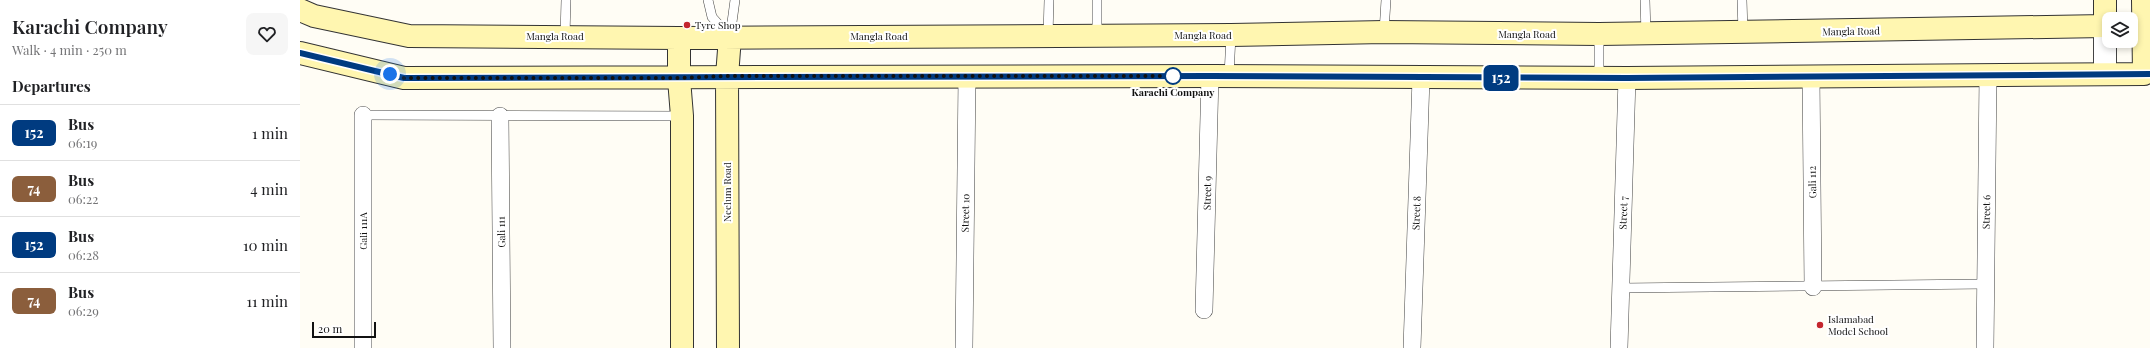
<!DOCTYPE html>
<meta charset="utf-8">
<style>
:root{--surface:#fff;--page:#f6f6f6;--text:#202124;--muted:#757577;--line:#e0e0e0}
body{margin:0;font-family:"Playfair Display",serif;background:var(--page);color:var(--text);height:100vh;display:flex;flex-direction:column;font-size:15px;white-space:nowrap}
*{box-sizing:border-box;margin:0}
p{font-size:13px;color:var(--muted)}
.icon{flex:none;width:22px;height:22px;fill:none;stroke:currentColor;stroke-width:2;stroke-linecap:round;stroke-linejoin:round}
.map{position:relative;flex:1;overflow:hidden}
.sheet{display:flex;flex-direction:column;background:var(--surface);width:300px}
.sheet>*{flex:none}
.badge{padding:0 8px;border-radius:6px;font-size:14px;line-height:26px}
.buttons{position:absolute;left:1802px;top:12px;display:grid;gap:8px}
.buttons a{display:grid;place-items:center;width:36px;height:36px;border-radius:8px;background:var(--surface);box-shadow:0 2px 6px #0003;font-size:20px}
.scale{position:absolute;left:12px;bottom:10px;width:64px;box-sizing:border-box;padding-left:4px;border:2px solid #111;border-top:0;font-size:11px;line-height:14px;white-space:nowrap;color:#111;-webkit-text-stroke:3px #fff;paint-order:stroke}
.you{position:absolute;width:20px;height:20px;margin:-10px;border:3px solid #fff;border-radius:50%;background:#1a73e8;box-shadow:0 0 0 6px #1a73e833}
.map>.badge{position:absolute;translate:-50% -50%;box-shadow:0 0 0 2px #fff}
h2{padding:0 12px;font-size:15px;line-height:36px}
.round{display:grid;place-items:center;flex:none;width:42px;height:42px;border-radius:8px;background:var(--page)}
.head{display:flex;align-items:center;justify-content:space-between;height:68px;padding:0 12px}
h1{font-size:19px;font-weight:600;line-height:30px}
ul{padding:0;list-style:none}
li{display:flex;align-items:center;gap:12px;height:56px;padding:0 12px;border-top:1px solid var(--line)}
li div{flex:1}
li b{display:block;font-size:15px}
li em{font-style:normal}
li .badge{min-width:44px;font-weight:700;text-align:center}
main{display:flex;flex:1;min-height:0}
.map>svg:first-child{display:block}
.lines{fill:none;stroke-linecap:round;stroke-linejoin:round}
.service-casing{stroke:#444;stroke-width:10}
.minor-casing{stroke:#444;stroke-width:18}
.tertiary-casing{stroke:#444;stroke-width:24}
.secondary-casing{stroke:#333;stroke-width:24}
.service{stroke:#fff;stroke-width:9}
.minor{stroke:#fff;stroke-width:17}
.tertiary{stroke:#fff;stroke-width:22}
.secondary{stroke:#fff6b0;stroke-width:22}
.line-casing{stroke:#fff;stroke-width:9}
.line{stroke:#003b80;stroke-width:6}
.walk{stroke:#111;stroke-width:4;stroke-dasharray:0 7.2}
.poi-dot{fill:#c4262e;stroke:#fff;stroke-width:1.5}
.stop-dot{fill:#fff;stroke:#003b80;stroke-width:2}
.labels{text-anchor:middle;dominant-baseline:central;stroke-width:4;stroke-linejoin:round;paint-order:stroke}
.poi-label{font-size:10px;fill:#111;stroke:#fff;text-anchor:start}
.street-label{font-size:10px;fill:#111;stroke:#fff}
.stop-label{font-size:10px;font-weight:bold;fill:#111;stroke:#fff}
</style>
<main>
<section class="sheet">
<div class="head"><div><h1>Karachi Company</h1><p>Walk · 4 min · 250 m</p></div><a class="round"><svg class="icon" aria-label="heart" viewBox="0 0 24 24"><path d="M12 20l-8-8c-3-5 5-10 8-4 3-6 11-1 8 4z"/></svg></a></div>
<h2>Departures</h2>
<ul>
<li><span class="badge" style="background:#003b80;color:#fff">152</span><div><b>Bus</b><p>06:19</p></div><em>1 min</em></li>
<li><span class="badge" style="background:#8b5e3c;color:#fff">74</span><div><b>Bus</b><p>06:22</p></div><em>4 min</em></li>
<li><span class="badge" style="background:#003b80;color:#fff">152</span><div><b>Bus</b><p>06:28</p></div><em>10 min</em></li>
<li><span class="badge" style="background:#8b5e3c;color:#fff">74</span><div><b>Bus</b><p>06:29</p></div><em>11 min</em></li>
</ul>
</section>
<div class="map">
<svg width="1850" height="348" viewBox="0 0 1850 348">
<rect width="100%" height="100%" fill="#fffdf5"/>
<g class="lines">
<defs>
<path id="service" d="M408,0L412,17L429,36
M797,0V36
M1345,0L1346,34
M1442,0L1443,32
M1084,32L1086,0
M1299,34V77
M265,36L266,0
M748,36L749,0
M430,37L435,0
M929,76L931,35
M63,115L382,116
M1321,288L1685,284"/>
<path id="minor" d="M1511,76L1513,287
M63,115V348
M200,116L202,348
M904,310L910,76
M664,348L667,77
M1112,348L1121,78
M1319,348L1327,78
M1685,348L1688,75"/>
<path id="tertiary" d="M1805,73V26H1809"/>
<path id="secondary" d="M0,10L14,16L109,36L379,38L931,35L1084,32L1299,34L1805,26V0
M379,38V79L382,116V348
M0,53L104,78L910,76L1327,78L1844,74L1843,0
M428,348L427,76L430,37"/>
</defs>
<!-- service casing -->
<use href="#service" class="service-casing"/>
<!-- minor casing -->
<use href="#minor" class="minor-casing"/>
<!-- tertiary casing -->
<use href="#tertiary" class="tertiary-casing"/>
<!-- secondary casing -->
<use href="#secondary" class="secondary-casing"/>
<!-- service -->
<use href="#service" class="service"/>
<!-- minor -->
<use href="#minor" class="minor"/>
<!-- tertiary -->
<use href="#tertiary" class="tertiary"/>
<!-- secondary -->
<use href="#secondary" class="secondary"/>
</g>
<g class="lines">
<defs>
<path id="line" d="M0,53L104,78L910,76L1327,78L1850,74"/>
</defs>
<!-- line casing -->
<use href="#line" class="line-casing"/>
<!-- line -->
<use href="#line" class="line"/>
<!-- walk -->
<path class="walk" d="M90,74L104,78H379L427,76H880H873"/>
</g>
<!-- markers -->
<g class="poi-dot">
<circle cx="387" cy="25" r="4"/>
<circle cx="1520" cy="325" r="4"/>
</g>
<circle class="stop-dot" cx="873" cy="76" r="8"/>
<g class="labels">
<!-- poi labels -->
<g class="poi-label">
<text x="395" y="25">Tyre Shop</text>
<text x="1528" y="319">Islamabad<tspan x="1528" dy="12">Model School</tspan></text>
</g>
<!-- street labels -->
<g class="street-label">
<text transform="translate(1551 31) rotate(-1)">Mangla Road</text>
<text x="1227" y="34">Mangla Road</text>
<text x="903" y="35">Mangla Road</text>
<text x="255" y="36">Mangla Road</text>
<text x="579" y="36">Mangla Road</text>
<text transform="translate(1512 182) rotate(-91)">Gali 112</text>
<text transform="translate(427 192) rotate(-90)">Neelum Road</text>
<text transform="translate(907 193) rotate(-89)">Street 9</text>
<text transform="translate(1686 212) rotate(-89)">Street 6</text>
<text transform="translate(665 213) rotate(-89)">Street 10</text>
<text transform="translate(1116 213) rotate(-88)">Street 8</text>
<text transform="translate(1323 213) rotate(-88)">Street 7</text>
<text transform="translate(63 231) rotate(-90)">Gali 111A</text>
<text transform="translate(201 232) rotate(-91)">Gali 111</text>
</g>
<!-- stop labels -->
<g class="stop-label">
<text x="873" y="92">Karachi Company</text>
</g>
</g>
</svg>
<div class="buttons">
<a><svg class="icon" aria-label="layers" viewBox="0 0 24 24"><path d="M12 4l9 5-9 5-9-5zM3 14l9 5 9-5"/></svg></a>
</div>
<div class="scale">20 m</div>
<div class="you" style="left:90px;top:74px"></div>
<b class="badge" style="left:1201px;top:78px;background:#003b80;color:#fff">152</b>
</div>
</main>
